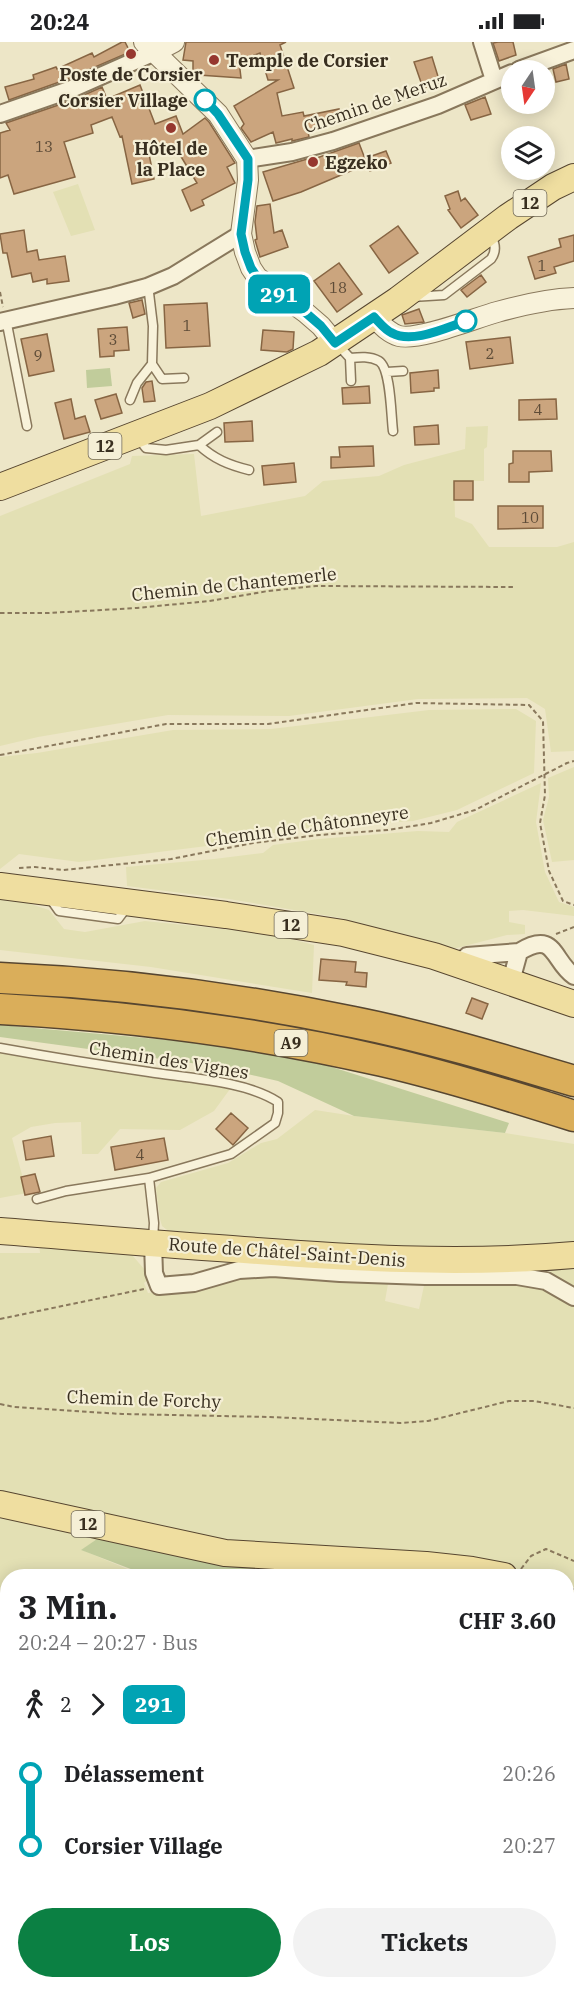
<!DOCTYPE html>
<html lang="de">
<meta charset="utf-8">
<style>
:root{--surface:#fff;--page:#f2f2f2;--text:#202124;--muted:#757577;--accent:#0b8043}
body{margin:0;font-family:"IBM Plex Serif",serif;background:var(--page);color:var(--text);height:100vh;display:flex;flex-direction:column;font-size:22px;white-space:nowrap}
*{box-sizing:border-box;margin:0}
p{font-size:20px;color:var(--muted)}
.icon{flex:none;width:33px;height:33px;fill:none;stroke:currentColor;stroke-width:2;stroke-linecap:round;stroke-linejoin:round}
.map{position:relative;flex:1;overflow:hidden}
.drawer{position:absolute;left:0px;top:1527px;width:574px;height:420px;display:flex;flex-direction:column;background:var(--surface);border-radius:24px 24px 0 0;box-shadow:0 3px 15px #0003}
.drawer>*{flex:none}
.badge{padding:0 12px;border-radius:9px;font-size:21px;line-height:39px}
.needle{width:39px;rotate:193deg}
.tools{position:absolute;left:501px;top:18px;display:grid;gap:12px}
.tools a{display:grid;place-items:center;width:54px;height:54px;border-radius:50%;background:var(--surface);box-shadow:0 3px 15px #0003;font-size:30px}
.map>.badge{position:absolute;translate:-50% -50%;box-shadow:0 0 0 3px #fff}
.legs{display:flex;align-items:center;gap:9px;height:66px;padding:0 18px;font-size:20px}
.legs p{margin-inline-start:auto}
.summary{display:flex;align-items:center;justify-content:space-between;height:102px;padding:0 18px}
h1{font-size:33px;font-weight:700;line-height:45px}
.primary-button{display:flex;gap:12px;margin-top:auto;padding:12px 18px}
.primary-button a{flex:1;height:69px;border-radius:36px;background:var(--accent);color:#fff;font-size:24px;font-weight:700;line-height:69px;text-align:center}
.primary-button a+a{background:var(--page);color:var(--text)}
ul{padding:0 18px;list-style:none}
li{display:flex;align-items:center;gap:21px;height:72px;font-size:22px}
li i{display:grid;place-items:center;width:9px;height:100%;margin:0 8px;background:currentColor}
li i::after{content:'';width:15px;height:15px;margin:-8px;border:4px solid;border-radius:50%;background:var(--surface)}
li p{margin-inline-start:auto}
li:first-child i{background:linear-gradient(#0000 50%,currentColor 0)}
li:last-child i{background:linear-gradient(currentColor 50%,#0000 0)}
.status{display:flex;justify-content:space-between;align-items:center;height:42px;padding:0 30px;background:var(--surface);direction:ltr}
.status svg{height:16px;fill:currentColor}
.map>svg:first-child{display:block}
.farmland{fill:#e3e0b4}
.green{fill:#c1cc9b}
.building{fill:#cba57e;stroke:#876543;stroke-width:1.5}
.lines{fill:none;stroke-linecap:round;stroke-linejoin:round}
.service-casing{stroke:#89785c;stroke-width:11}
.minor-casing{stroke:#89785c;stroke-width:20}
.tertiary-casing{stroke:#89785c;stroke-width:22}
.primary-casing{stroke:#574630;stroke-width:28}
.motorway-casing{stroke:#574630;stroke-width:33}
.path{stroke:#89785c;stroke-width:2;stroke-dasharray:4.5 3;stroke-linecap:butt}
.service{stroke:#f8f2da;stroke-width:8}
.minor{stroke:#f8f2da;stroke-width:16}
.tertiary{stroke:#f8f2da;stroke-width:20}
.primary{stroke:#efdea0;stroke-width:26}
.motorway{stroke:#daae5a;stroke-width:30}
.line-1-casing{stroke:#fff;stroke-width:14}
.line-1{stroke:#00a3b4;stroke-width:9}
.poi-dot{fill:#96372e;stroke:#f5efd6;stroke-width:2}
.stop-1-dot{fill:#fff;stroke:#00a3b4;stroke-width:3}
.labels{text-anchor:middle;dominant-baseline:central;stroke-width:4.5;stroke-linejoin:round;paint-order:stroke}
.number-label{font-size:15px;fill:#5e4c38}
.shield{fill:#f5efd6;stroke:#716957;stroke-width:1.5}
.shield-label{font-size:16px;font-weight:bold;fill:#392f20}
.poi-label{font-size:18px;font-weight:bold;fill:#392f20;stroke:#f5efd6;text-anchor:start}
.stop-label{font-size:18px;font-weight:bold;fill:#392f20;stroke:#f5efd6;text-anchor:end}
.street-label{font-size:18px;fill:#392f20;stroke:#f5efd6}
</style>
<div class="status"><b>20:24</b><svg viewBox="0 0 49 12"><path d="M0 12V9h3v3zM5 12V6h3v6zM10 12V3h3v9zM15 12V0h3v12zM26 1h20v11H26zM47 4h2v5h-2z"/></svg></div>
<div class="map">
<svg width="574" height="1947" viewBox="0 0 574 1947">
<rect width="100%" height="100%" fill="#ede6c7"/>
<!-- farmland -->
<path class="farmland" d="M78,142L95,188L71,194L53,150Z
M488,384L487,405L484,407V439H454L455,475L472,482L489,505H557L574,500V709L551,710L545,667L527,656L418,657L289,674L168,673L38,695L0,704V474L130,422L132,414L194,412L201,474L305,454L323,439L379,434L404,423L465,407L466,385Z
M516,667L536,679L534,731L457,768L413,779L293,787L223,802L79,820L19,812L0,827V715L37,711L173,688L271,687L429,668Z
M574,725V818L552,820L543,778L549,755L548,736Z
M541,741L536,780L545,830L559,860L574,865V874L523,868L509,869V880L525,883V892L507,893L449,908L341,876L229,857L127,844L126,825L214,817L263,811L273,803L319,797L418,789L449,790L457,780Z
M0,856L18,858L49,868L64,887L85,890L145,879L272,892L314,903L312,951L151,925L0,908Z
M0,1010L70,1021L230,1047L214,1069L180,1088L120,1087L98,1112H82L81,1080L55,1081L31,1085L12,1096L27,1151L0,1156Z
M315,1068L354,1074L505,1091L574,1102V1202L527,1206L409,1207L171,1191L162,1184L160,1177L156,1146L161,1140L228,1121L261,1101L277,1097Z
M39,1202L126,1206L151,1235L144,1241L148,1251L167,1249L242,1232L389,1236L385,1259L419,1267L425,1239L546,1233L555,1225L574,1222V1555L567,1551V1534H531L496,1522L241,1502L0,1453V1211H40Z
M0,1468L96,1491L97,1497L82,1508L132,1529L99,1534H8L7,1550L0,1551Z
M309,1525L465,1534H313Z
M567,1567L574,1570V1702L567,1701Z"/>
<!-- green -->
<path class="green" d="M110,326L112,344L87,346L86,328Z
M0,983L213,1002L316,1020L509,1081L505,1091L354,1074L278,1039L213,1024L0,995Z
M110,1495L198,1518L288,1529L309,1525L313,1534H149L81,1508L97,1497Z"/>
<!-- building -->
<path class="building" d="M122,0H125L130,10L65,38L9,58L5,45L34,37L33,33L56,25L57,27L92,11L94,15Z
M186,0H286L280,3L294,46L277,51L282,74L303,70L304,74L339,67L341,79L325,81L326,84L308,89L309,95L292,99V97L276,101L273,90L251,100L241,86L244,82L234,64L278,38H268L260,11L239,19L241,36L199,33L200,29L193,28V19L183,18Z
M498,0H513L516,13L499,19L493,1Z
M432,15L440,41L423,46L414,20Z
M566,22L569,37L556,40L553,27Z
M140,43L155,82L176,74L183,92L205,76L209,80L235,121L227,125L235,141L202,158L204,163L191,169L182,148L197,141L174,103L149,112L154,137L132,142L122,94L120,95L112,75L91,83L93,91L64,100L75,135L14,152L8,133L0,136V91L10,88L6,81L73,58L102,45L107,57Z
M485,55L491,72L471,78L465,63Z
M359,101L367,122L301,150L273,159L263,130L314,115V117Z
M386,109L391,121L370,129L366,116Z
M458,149L461,159L465,156L478,173L461,186L448,168L450,167L445,154Z
M270,162L274,191L282,188L288,205L260,215L255,198L257,197L255,180L257,164Z
M398,184L418,211L389,231L370,204Z
M24,188L27,210L37,208L39,218L65,214L69,239L47,242V237L33,240L31,231L12,235L7,211H3L0,192Z
M574,193V219L554,225L556,231L535,237L528,215L561,205L559,197Z
M339,221L362,252L337,270L314,239Z
M481,233L486,240L467,255L461,248Z
M142,258L145,272L133,276L129,261Z
M207,261L210,304L166,306L164,263Z
M419,267L424,280L405,282L402,273Z
M127,285L129,308L114,309V314L100,315L98,287Z
M263,288L294,290L293,307L287,310L261,308Z
M47,292L54,329L29,334L21,297Z
M510,295L513,321L470,327L466,300Z
M438,328L439,346H434V349L411,351L410,331Z
M152,339L155,359L144,360L142,346L146,340Z
M369,344L370,361L343,362L342,346Z
M116,352L122,371L101,377L95,358Z
M71,357L75,377L85,374L90,390L64,397L55,361Z
M556,357L557,377L519,378V358Z
M252,379L253,399L225,400L224,381Z
M438,383L439,402L415,403L414,385Z
M373,404L374,424L331,426V415H340L339,405Z
M513,409H551L552,429L529,430V440H509V422L513,421Z
M294,421L296,440L264,443L262,424Z
M454,439H473V458H454Z
M498,464H543V486L498,487Z
M321,917L356,920L355,930L367,931L366,945L346,943L347,940L319,938Z
M472,956L488,962L482,977L466,971Z
M231,1071L248,1086L233,1103L216,1087Z
M51,1094L54,1114L26,1118L23,1099Z
M164,1096L168,1118L115,1128L111,1105Z
M35,1132L40,1150L25,1153L21,1135Z"/>
<g class="lines">
<defs>
<path id="service" d="M412,255L444,253L491,217C497,209 495,201 491,194
M6,277L27,384
M338,303L350,316C360,315 370,314 379,319C391,327 391,374 393,389
M350,316L351,339
M152,322L162,337L184,336
M387,330L403,329
M130,358L137,341L152,322L153,284L149,251L147,245
M137,395L146,406L166,408L199,403L217,390
M199,403C214,417 229,423 249,428
M49,855L59,869L118,877L127,865
M0,1006C50,1015 99,1023 149,1030C188,1036 246,1039 278,1060V1071L275,1081L231,1112L149,1136L154,1181L153,1198
M37,1157L66,1149L149,1136
M0,1838L8,1842
M236,1940L243,1944L241,1947
M104,1947L135,1940"/>
<path id="minor" d="M482,0L494,38
M519,28L574,8
M0,72L69,48L155,10
M247,117L292,110L333,99L438,63L512,31
M0,280L114,254L147,245L173,234L241,192
M460,922L467,914L519,910
M511,939L519,910C556,887 552,919 574,934
M153,1201L154,1231L159,1244L194,1241L239,1228L273,1226L340,1231L425,1234H517L546,1239L574,1255
M0,1689L8,1684
M567,1911L574,1912"/>
<path id="tertiary" d="M144,0L218,72L247,117L248,138L241,192L245,210L251,226L257,235L306,271L321,284L335,301
M155,10L174,0
M374,275C381,282 388,291 399,294C419,299 475,276 497,270C522,263 548,257 574,256"/>
<path id="primary" d="M0,445L210,364L319,311L398,258L508,175L553,145L574,135
M0,844L226,873L343,891L434,914L574,962
M0,1189C77,1195 155,1202 232,1207C346,1216 460,1223 574,1213
M0,1462L225,1511L426,1523L472,1528L504,1534
M567,1559L574,1562
M567,1754H574
M8,1947L21,1940"/>
<path id="motorway" d="M0,936C119,941 237,956 353,980C428,995 501,1017 574,1039
M0,967C129,974 256,990 382,1019C447,1034 511,1054 574,1074"/>
</defs>
<!-- service casing -->
<use href="#service" class="service-casing"/>
<!-- minor casing -->
<use href="#minor" class="minor-casing"/>
<!-- tertiary casing -->
<use href="#tertiary" class="tertiary-casing"/>
<!-- primary casing -->
<use href="#primary" class="primary-casing"/>
<!-- motorway casing -->
<use href="#motorway" class="motorway-casing"/>
<!-- path -->
<path class="path" d="M0,250L3,265
M0,571H48L137,566L209,559L268,549L316,544L513,545
M0,713L166,682H268L416,661L529,663L543,679L545,753L540,781L549,829L563,859L574,863
M19,826L35,825L63,828L171,817L253,801L319,793L388,788L431,781L475,768L567,721L574,719
M556,892L574,885
M0,1277L144,1247
M0,1362L14,1365L122,1372L270,1375L400,1381L428,1379L509,1359H534L574,1366
M521,1527L531,1514L546,1507L574,1519
M0,1767H8
M567,1848L574,1849
M0,1863L8,1869"/>
<!-- service -->
<use href="#service" class="service"/>
<!-- minor -->
<use href="#minor" class="minor"/>
<!-- tertiary -->
<use href="#tertiary" class="tertiary"/>
<!-- primary -->
<use href="#primary" class="primary"/>
<!-- motorway -->
<use href="#motorway" class="motorway"/>
</g>
<g class="lines">
<defs>
<path id="line-1" d="M205,58L218,72L248,117V138L241,192L245,210L251,226L257,235L306,271L321,284L335,301L374,275C379,280 385,288 392,291C412,302 445,286 466,279"/>
</defs>
<!-- line-1 casing -->
<use href="#line-1" class="line-1-casing"/>
<!-- line-1 -->
<use href="#line-1" class="line-1"/>
</g>
<!-- markers -->
<g class="poi-dot">
<circle cx="131" cy="12" r="6"/>
<circle cx="214" cy="18" r="6"/>
<circle cx="171" cy="86" r="6"/>
<circle cx="313" cy="120" r="6"/>
</g>
<g class="stop-1-dot">
<circle cx="205" cy="58" r="10"/>
<circle cx="466" cy="279" r="10"/>
</g>
<g class="labels">
<!-- number labels -->
<g class="number-label">
<text x="44" y="104">13</text>
<text x="542" y="223">1</text>
<text x="338" y="245">18</text>
<text x="187" y="283">1</text>
<text x="113" y="297">3</text>
<text x="490" y="311">2</text>
<text x="38" y="313">9</text>
<text x="538" y="367">4</text>
<text x="530" y="475">10</text>
<text x="140" y="1112">4</text>
</g>
<!-- shield labels -->
<g class="shield">
<rect x="513.5" y="148" width="33" height="26" rx="4.5"/>
<rect x="88.5" y="391" width="33" height="26" rx="4.5"/>
<rect x="274.5" y="870" width="33" height="26" rx="4.5"/>
<rect x="274.5" y="988" width="33" height="26" rx="4.5"/>
<rect x="71.5" y="1469" width="33" height="26" rx="4.5"/>
</g>
<g class="shield-label">
<text x="530" y="161">12</text>
<text x="105" y="404">12</text>
<text x="291" y="883">12</text>
<text x="291" y="1001">A9</text>
<text x="88" y="1482">12</text>
</g>
<!-- poi labels -->
<g class="poi-label">
<text x="226" y="18">Temple de Corsier</text>
<text x="131" y="32" text-anchor="middle">Poste de Corsier</text>
<text x="171" y="106" text-anchor="middle">Hôtel de<tspan x="171" dy="21">la Place</tspan></text>
<text x="325" y="120">Egzeko</text>
</g>
<!-- stop labels -->
<g class="stop-label">
<text x="188" y="58">Corsier Village</text>
</g>
<!-- street labels -->
<g class="street-label">
<text transform="translate(375 61) rotate(-19)">Chemin de Meruz</text>
<text transform="translate(234 542) rotate(-6)">Chemin de Chantemerle</text>
<text transform="translate(307 784) rotate(-8)">Chemin de Châtonneyre</text>
<text transform="translate(169 1018) rotate(9)">Chemin des Vignes</text>
<text transform="translate(287 1210) rotate(4)">Route de Châtel-Saint-Denis</text>
<text transform="translate(144 1357) rotate(2)">Chemin de Forchy</text>
</g>
</g>
</svg>
<div class="tools">
<a><svg class="needle" viewBox="-14 -14 28 28"><path d="M0-13l5 13h-10z" fill="#e53935"/><path d="M0 13l5-13h-10z" fill="#757577"/></svg></a>
<a><svg class="icon" aria-label="layers" viewBox="0 0 24 24"><path d="M12 4l9 5-9 5-9-5zM3 14l9 5 9-5"/></svg></a>
</div>
<b class="badge" style="left:279px;top:252px;background:#00a3b4;color:#fff">291</b>
<section class="drawer">
<div class="summary"><div><h1>3 Min.</h1><p>20:24 – 20:27 · Bus</p></div><b>CHF 3.60</b></div>
<div class="legs"><svg class="icon" aria-label="walk" viewBox="0 0 24 24"><circle cx="13" cy="4" r="2"/><path d="M13 8l-2 6 4 7M11 14l-3 7M7 12l3-4h3l4 4"/></svg>2<svg class="icon" aria-label="forward" viewBox="0 0 24 24"><path d="M9 5l7 7-7 7"/></svg><b class="badge" style="background:#00a3b4;color:#fff">291</b></div>
<ul>
<li><i style="color:#00a3b4"></i><b>Délassement</b><p>20:26</p></li>
<li><i style="color:#00a3b4"></i><b>Corsier Village</b><p>20:27</p></li>
</ul>
<div class="primary-button"><a>Los</a><a>Tickets</a></div>
</section>
</div>
